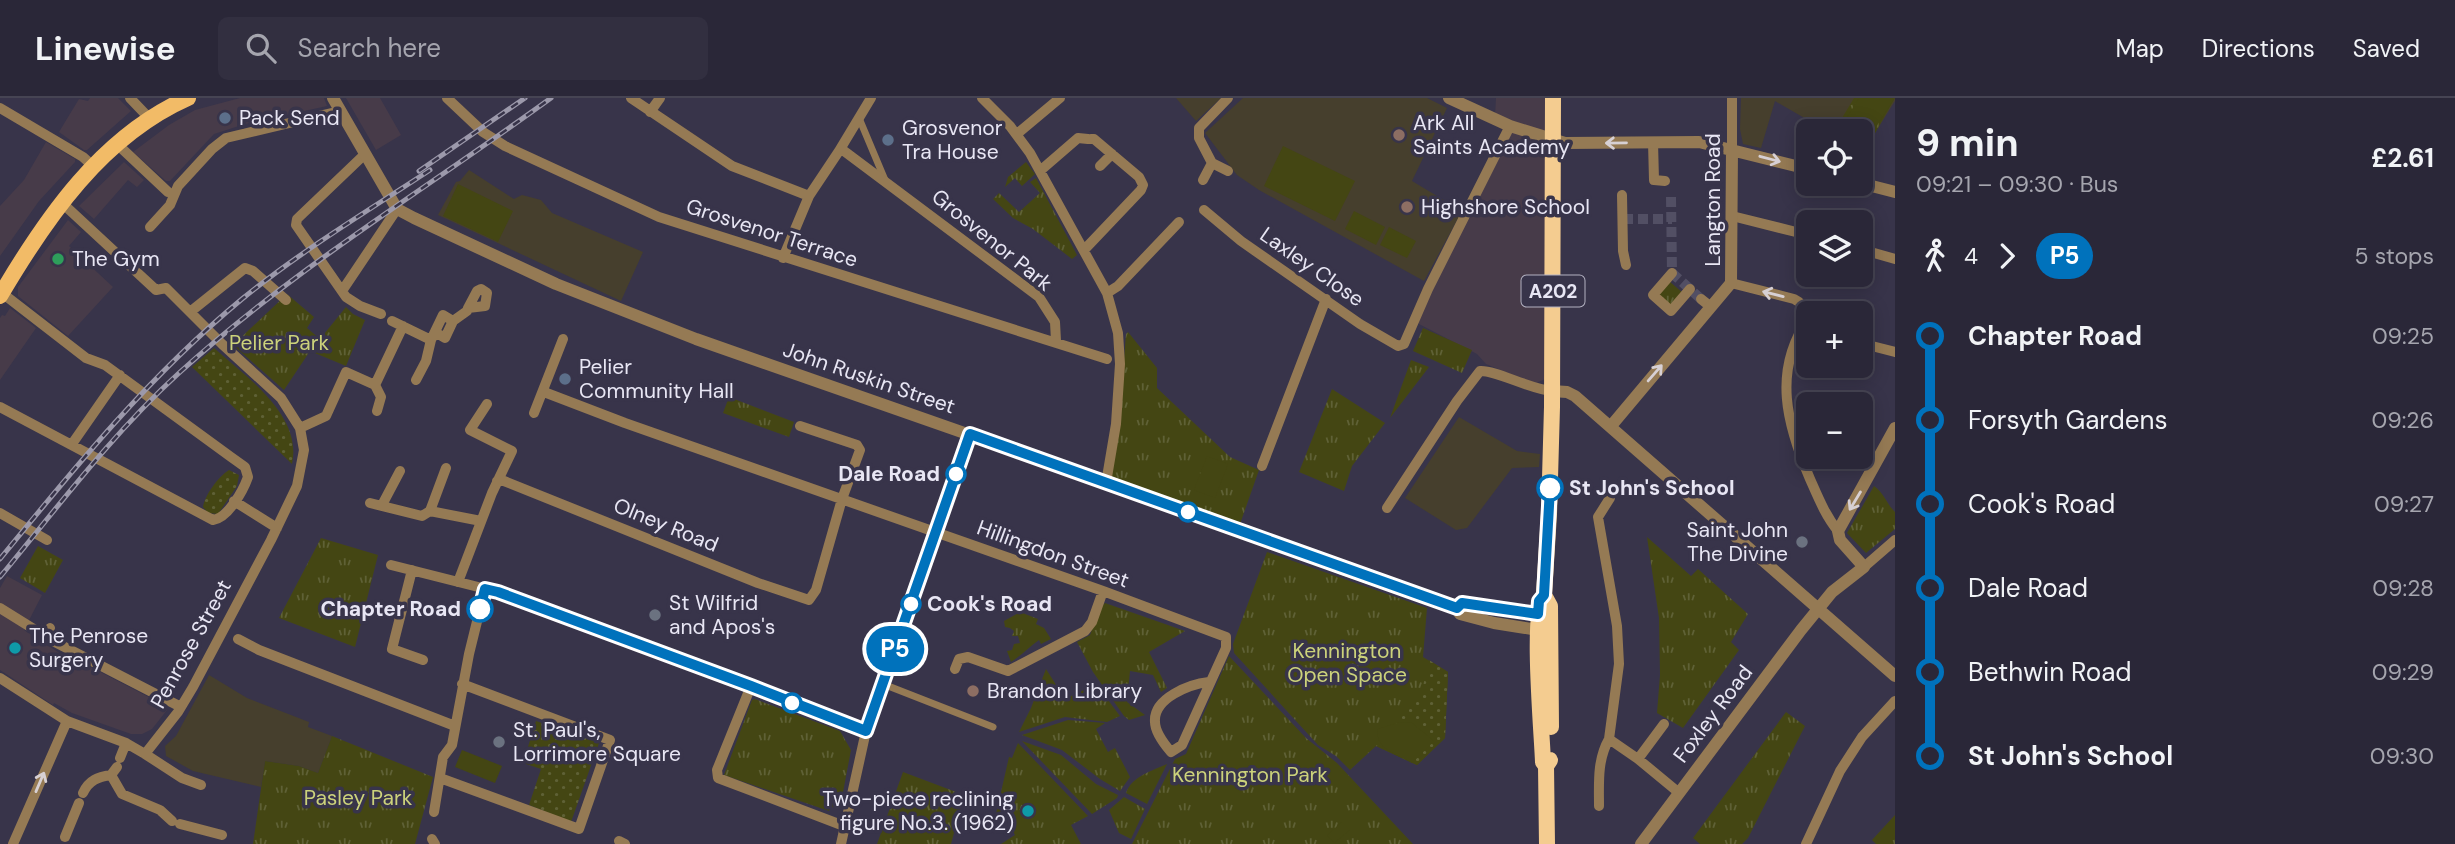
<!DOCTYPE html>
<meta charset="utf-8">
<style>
:root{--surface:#2a2738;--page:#322f40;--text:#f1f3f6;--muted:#a5a5ae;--line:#464453}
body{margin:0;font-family:"DM Sans",sans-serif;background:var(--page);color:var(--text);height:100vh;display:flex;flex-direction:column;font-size:26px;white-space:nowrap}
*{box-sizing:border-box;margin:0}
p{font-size:23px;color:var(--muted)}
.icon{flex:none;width:38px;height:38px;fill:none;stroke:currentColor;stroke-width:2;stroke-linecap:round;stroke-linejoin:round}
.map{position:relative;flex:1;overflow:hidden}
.panel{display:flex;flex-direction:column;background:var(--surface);width:560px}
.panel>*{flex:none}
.badge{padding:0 14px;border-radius:23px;font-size:24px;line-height:46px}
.fabs{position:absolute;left:1796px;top:21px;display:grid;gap:14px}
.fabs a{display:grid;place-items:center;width:77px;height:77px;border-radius:10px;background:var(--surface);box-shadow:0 4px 18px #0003,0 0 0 2px var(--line);font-size:35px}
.map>.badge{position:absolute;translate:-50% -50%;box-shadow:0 0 0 4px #fff}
.legs{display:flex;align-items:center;gap:10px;height:77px;padding:0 21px;font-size:23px}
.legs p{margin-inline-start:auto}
.head{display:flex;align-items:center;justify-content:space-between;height:119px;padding:0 21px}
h1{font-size:38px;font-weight:700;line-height:52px}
ul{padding:0 21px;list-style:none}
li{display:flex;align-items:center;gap:24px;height:84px;font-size:26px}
li i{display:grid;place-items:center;width:10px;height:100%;margin:0 9px;background:currentColor}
li i::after{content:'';width:18px;height:18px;margin:-9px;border:5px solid;border-radius:50%;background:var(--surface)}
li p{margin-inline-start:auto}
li:first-child i{background:linear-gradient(#0000 50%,currentColor 0)}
li:last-child i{background:linear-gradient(currentColor 50%,#0000 0)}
header{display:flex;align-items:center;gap:42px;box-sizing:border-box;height:98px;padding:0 35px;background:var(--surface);border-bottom:2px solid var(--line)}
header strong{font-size:33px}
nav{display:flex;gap:38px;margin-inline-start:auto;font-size:24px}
.search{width:490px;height:63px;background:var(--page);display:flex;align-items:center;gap:18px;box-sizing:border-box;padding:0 24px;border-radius:10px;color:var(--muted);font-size:26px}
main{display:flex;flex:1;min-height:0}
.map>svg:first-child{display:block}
.commercial{fill:#473b49}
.education{fill:#463f2d}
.grass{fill:url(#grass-tufts)}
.garden{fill:url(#garden-dots)}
.pitch{fill:#444613}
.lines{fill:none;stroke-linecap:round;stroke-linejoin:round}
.minor-tunnel{stroke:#524f64;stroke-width:10;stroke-dasharray:10 5;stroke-linecap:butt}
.pedestrian{stroke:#957a54;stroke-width:7}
.minor{stroke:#957a54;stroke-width:10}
.tertiary{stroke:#957a54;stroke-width:12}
.primary{stroke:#f2bb67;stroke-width:16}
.trunk{stroke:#f4cc90;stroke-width:16}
.rail-casing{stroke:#9c99ab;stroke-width:5}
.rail{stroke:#38344a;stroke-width:2.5;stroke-dasharray:8;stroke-linecap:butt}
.oneway{stroke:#d7d0d4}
.line-1-casing{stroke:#fff;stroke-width:16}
.line-1{stroke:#0072bc;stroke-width:10}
.service-dot{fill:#5c6f8a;stroke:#38344a;stroke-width:2.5}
.education-dot{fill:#8d6e63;stroke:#38344a;stroke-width:2.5}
.leisure-dot{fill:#2e9e5b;stroke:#38344a;stroke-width:2.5}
.stop-1-dot{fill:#fff;stroke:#0072bc;stroke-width:3.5}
.worship-dot{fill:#6b7280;stroke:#38344a;stroke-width:2.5}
.culture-dot{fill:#0f9aa8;stroke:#38344a;stroke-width:2.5}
.labels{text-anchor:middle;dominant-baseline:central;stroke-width:7;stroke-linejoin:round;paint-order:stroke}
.shield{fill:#38344a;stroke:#b3b1c1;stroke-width:2}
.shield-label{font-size:19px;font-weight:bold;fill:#e8e6f4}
.poi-label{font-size:21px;fill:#e8e6f4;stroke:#38344a;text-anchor:start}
.street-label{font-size:21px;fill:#e8e6f4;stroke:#38344a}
.park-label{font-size:21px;fill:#ccd27b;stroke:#38344a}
.stop-label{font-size:21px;font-weight:bold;fill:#e8e6f4;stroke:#38344a;text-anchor:end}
</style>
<header>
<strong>Linewise</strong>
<div class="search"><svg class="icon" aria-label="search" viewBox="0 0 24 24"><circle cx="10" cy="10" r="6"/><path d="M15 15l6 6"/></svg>Search here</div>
<nav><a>Map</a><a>Directions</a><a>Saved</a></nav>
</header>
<main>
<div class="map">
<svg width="1895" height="746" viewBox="0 0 1895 746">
<defs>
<pattern id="grass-tufts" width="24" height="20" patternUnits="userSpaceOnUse" patternTransform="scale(1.75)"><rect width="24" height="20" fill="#444613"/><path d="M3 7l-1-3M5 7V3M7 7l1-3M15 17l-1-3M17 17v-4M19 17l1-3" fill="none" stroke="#5f6136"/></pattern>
<pattern id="garden-dots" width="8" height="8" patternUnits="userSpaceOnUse" patternTransform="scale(1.75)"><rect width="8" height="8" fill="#444613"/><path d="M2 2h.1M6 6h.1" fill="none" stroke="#5f6136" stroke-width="1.8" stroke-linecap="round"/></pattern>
</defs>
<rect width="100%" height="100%" fill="#38344a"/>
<!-- commercial -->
<path class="commercial" d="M90,0H118L131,13L87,52H84L59,34L79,1L88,3Z
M240,0H324L327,8L245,26L214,36L170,83H166L133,54L169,27L195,12Z
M346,0H380L401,37L376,52Z
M1496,0H1546L1545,281L1534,286L1486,266L1477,256L1419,226L1417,220L1510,33L1495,18Z
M46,44L75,61V64L39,103L0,158V108L24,82Z
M124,64L144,82L137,89L128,82L94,121L79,108Z
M68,122L81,134L69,148L113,189L68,238L18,198V189Z
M10,210L36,230L0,282V220L2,217L5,218Z
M7,478L42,497L24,532L78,567L81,564L166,608L167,612L152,631L142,636H131L72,615L54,605L53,607L0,572V490Z"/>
<!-- education -->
<path class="education" d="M1176,0H1221L1196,23Z
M1243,0H1427L1447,10L1412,83L1462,113L1424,183L1259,92L1237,77L1205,35Z
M1741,0H1895V3L1868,46L1860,45V33H1827L1775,3L1761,50L1743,46L1740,31Z
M469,72L514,101L522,97L541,102L552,115L643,154L621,203L438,117L456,84L460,83Z
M1459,319L1517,353L1540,356L1539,369L1512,370L1467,430L1456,432L1405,400Z
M209,577L247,600L309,624L308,629L332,638L318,675L299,668L265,663L261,689L193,673L166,658L165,648L176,638Z"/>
<!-- grass -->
<path class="grass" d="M1854,0H1895L1870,44L1860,38V33H1853L1839,25Z
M1026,64L1035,76L1022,88L1015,80L1005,89L1008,79Z
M1036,80L1077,157L1072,161L1033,131L1013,120L993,101L999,95L1019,114L1040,95L1030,84Z
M1669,183L1683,195L1671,209L1657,197Z
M287,196L314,219L307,230L320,241L346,209L353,216L365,222L346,268L310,253L284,292L233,247Z
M1423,230L1472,252L1462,275L1413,253Z
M1128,234L1157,270V290L1230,359L1259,372L1240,426L1109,383L1122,287L1126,236Z
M1411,262L1429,269L1390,320Z
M1332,291L1385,325L1352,368L1344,393L1299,374Z
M729,299L794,324L789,339L723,315Z
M1874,388C1885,396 1886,405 1895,414V431L1866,455L1847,435Z
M1647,439L1691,478L1698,471L1748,516L1731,544L1739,552L1683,630L1657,615L1660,577L1659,520Z
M321,440L378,457L355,549L279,520Z
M38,448L63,462L45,495L20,480Z
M1267,454L1427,510L1423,559L1448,574L1445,640L1417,667L1376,648L1350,672L1336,658L1318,647L1234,555L1233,546Z
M1105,505L1185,533L1149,554L1167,590L1161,594L1153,577L1130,573L1127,604L1145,617L1129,622L1124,618L1093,574L1077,544L1090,537L1100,510Z
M1020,514L1038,521L1036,526L1044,530L1051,541L1041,546L1039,542C1029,549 1022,557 1011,564L1007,553L1012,552L1014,546L1020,545L1018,538H1012L1014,533L1010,530L1005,529L1004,523Z
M1229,558L1306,640L1337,665L1413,746H1132L1175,661L1186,656Z
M1046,571L1065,601L1096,586L1120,618L1107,624L1065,619L1019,634L1031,610Z
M755,601L840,633L851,652L840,710L831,709L829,713L724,677L752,602Z
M1786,614L1805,628L1748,740L1742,746H1700L1693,740Z
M1068,622L1105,625L1096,631L1108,654L1115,650L1130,679L1120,693L1100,681L1062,652L1022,637Z
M332,638L433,679L415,746H253L265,663L299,668L318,675Z
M1022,643L1061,657L1096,686L1118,697L1117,700L1092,716Z
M1018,645L1088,718L1071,727L1081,746H1001L1015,737L1002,714L996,716L1009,659L1012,660Z
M1167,666L1147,706L1126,695C1132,678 1152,673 1167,666Z
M903,674L964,697L951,746H877Z
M1124,699L1145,711L1131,741L1119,735L1109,712Z
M1895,717V746H1876L1872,742Z"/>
<!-- garden -->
<path class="garden" d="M214,250C245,278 303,317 292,366L192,269Z
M229,372L239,377L237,388L218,416L208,415L203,409C205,397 218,379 229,372Z
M1429,562L1448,574L1445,640L1417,667L1376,648L1421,597Z
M536,623L599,645L571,724L529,707L541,671L523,665Z"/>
<!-- pitch -->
<path class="pitch" d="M1859,0L1894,1L1869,40L1844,24Z
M1283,48L1355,83L1335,123L1264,88Z
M458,86L513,113L498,144L443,118Z
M1354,113L1385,129L1376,147L1345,131Z
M1389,129L1416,143L1407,160L1380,147Z
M1207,358L1228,366L1215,400L1194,392Z
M1400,624L1412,625L1434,643L1412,665C1398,657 1374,651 1378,631Z
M462,652L502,668L495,685L455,669Z
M1342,724L1350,732L1334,745L1327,737Z"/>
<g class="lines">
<!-- minor-tunnel -->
<path class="minor-tunnel" d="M1671,99L1672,175L1701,201
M1623,121H1672"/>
<!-- pedestrian -->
<path class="pedestrian" d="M859,20L885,82
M883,586L993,629"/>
<!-- minor -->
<path class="minor" d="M130,0L150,21
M447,0L483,34L505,48L659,119L1107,261
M631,0L732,68L809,98
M982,0L1010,28L1030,55L1107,195L1118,235L1120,266L1116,326L1106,385
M1732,0V51
M0,10L83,59L94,69
M650,14L660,0
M1017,36L1060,0
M1653,44L1654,82L1665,83
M117,46L168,94
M839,53L871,0
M365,56L297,121L296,127L346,199L360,208L381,216
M1100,68L1112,56
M1041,72L1078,40L1088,41
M1228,73L1212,65L1199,40V30L1228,0
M1203,82L1212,65
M1622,97L1623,153L1626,167
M1204,112L1241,143L1360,226L1398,248L1404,246L1428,191L1510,28
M1732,118L1808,137
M150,129L170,107L178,88L212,51L226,40L340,13
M1860,151L1895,161
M1084,152L1141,92L1143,87L1139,79L1094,41H1091
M783,160L809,98L839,53H844L1039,199L1055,224L1056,243
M1672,175L1653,197L1671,213L1690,191
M1731,185L1794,201L1799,204L1808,217
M342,193L397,111
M1107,195L1118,188L1179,124
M1701,201L1711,209
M190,214L245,170L253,173L286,202
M1808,221C1772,273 1787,327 1810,381C1818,399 1825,417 1838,433
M392,223L431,242L443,217L453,223L467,213L468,210L477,193L481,191L487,195L485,208L468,210
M435,234L445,240L453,223
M1860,245L1895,254
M416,282L426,263L431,242
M375,287L381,299L377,313
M544,294L625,325L1103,493L1226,539V550L1182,647L1171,654C1165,647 1155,634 1155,624C1153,600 1190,586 1209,584
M0,309L213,422C228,420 243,393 248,379L245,369L231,359L105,267L86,260L2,195
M534,315L563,241
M300,330L326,318L346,274L375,287L403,228
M72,346L120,277
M1262,368L1326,201
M497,383H504L758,485L809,502L816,492L842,401L860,352L857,347L800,328
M234,403L277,430
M370,405L422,418L430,413L481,423
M382,407L400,373
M1387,410L1457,303L1480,273C1496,272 1529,291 1552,293
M430,413L446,370
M0,415L47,442
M391,467L498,494L751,588L866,633
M1864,469L1895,442
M412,472L392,551L423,562
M458,484L492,395L512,353L470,332L487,306
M0,510L53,543L181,609
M45,539L50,530
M238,541L259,552L455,628
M955,571L959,561L968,559L1008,573L1085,533L1092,524L1103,493
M0,580L67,623L126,645L145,656L178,614L193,589L271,442L297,388L304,352L300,330L281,300L222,246L166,190L156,192L61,104
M751,588L717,672L718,680L844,728
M1609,641L1638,661L1678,694
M145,656L182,680L201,687
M120,660L126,645
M1638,661L1664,626
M111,677L122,696L160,712L172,723
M440,680L579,731L610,642L462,586
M83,695C89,682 98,679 111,677L117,669
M1599,708C1599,685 1597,662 1609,641L1619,566L1617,528L1598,419L1610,400
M434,714L443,659L452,647L469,556L485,491
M180,726L222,737
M65,739L79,705
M432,741L435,746
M619,743L625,746
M13,746L67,623
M841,746L866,633L970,336
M1806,746L1840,673L1862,639L1895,603"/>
<!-- tertiary -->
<path class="tertiary" d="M333,0L397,111L414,120L556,186L696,241L1250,435L1340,470L1456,510L1460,516L1494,525L1538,532L1543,528
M1449,0L1510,28L1565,45L1699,44L1808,71
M1860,85L1895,94
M1552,293L1567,294L1575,298L1895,578
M1611,328L1731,185L1732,51
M1456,510L1462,505L1538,516
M1641,746L1801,532L1832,494L1864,469L1840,442L1838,433L1895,330"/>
<!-- primary -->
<path class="primary" d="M0,198C46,120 102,38 188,0"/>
<!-- trunk -->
<path class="trunk" d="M1544,497L1550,508L1551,629
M1546,668L1543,664C1542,635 1531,514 1544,497L1549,416L1552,309L1553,0
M1547,746L1546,668L1550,662"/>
<defs>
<path id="rail" d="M419,73L525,0
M0,461C75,369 150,277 242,201C301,153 366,114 430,72
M0,479C57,410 112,336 179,275C293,171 426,91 551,0"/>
</defs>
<!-- rail casing -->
<use href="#rail" class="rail-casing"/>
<!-- rail -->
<use href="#rail" class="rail"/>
</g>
<!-- one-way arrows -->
<defs><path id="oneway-shaft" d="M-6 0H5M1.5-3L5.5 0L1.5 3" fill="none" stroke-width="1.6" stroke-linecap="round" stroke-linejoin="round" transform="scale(1.75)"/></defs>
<g class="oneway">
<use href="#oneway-shaft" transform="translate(1616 45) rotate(179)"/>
<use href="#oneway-shaft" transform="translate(1770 61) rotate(15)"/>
<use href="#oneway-shaft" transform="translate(1773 196) rotate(-166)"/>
<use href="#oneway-shaft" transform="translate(1655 275) rotate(-49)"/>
<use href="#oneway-shaft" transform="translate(1855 403) rotate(121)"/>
<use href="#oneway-shaft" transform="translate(40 684) rotate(-67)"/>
</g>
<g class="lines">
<defs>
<path id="line-1" d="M480,511L485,491L498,494L751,588L866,633L970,336L1457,510L1462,505L1538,516L1539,503L1544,497L1550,390"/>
</defs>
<!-- line-1 casing -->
<use href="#line-1" class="line-1-casing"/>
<!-- line-1 -->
<use href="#line-1" class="line-1"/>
</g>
<!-- markers -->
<g class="service-dot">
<circle cx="225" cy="20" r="7"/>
<circle cx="888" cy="42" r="7"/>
<circle cx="565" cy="281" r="7"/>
</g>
<g class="education-dot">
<circle cx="1399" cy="37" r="7"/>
<circle cx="1407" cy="109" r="7"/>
<circle cx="973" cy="593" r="7"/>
</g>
<circle class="leisure-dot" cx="58" cy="161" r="7"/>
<g class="stop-1-dot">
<circle cx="956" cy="376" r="9"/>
<circle cx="1550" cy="390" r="12"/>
<circle cx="1188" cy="414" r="9"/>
<circle cx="911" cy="506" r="9"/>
<circle cx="480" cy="511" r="12"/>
<circle cx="792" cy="605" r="9"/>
</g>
<g class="worship-dot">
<circle cx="1802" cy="444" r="7"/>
<circle cx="655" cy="517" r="7"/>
<circle cx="499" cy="644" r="7"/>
</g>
<g class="culture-dot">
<circle cx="15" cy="550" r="7"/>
<circle cx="1028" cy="713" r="7"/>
</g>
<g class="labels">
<!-- shield labels -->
<rect class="shield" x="1521.5" y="177.5" width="63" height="31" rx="5"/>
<g class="shield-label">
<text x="1553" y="193">A202</text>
</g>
<!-- poi labels -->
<g class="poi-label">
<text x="239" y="20">Pack Send</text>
<text x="1413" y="25">Ark All<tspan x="1413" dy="24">Saints Academy</tspan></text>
<text x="902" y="30">Grosvenor<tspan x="902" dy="24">Tra House</tspan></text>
<text x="1421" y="109">Highshore School</text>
<text x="72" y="161">The Gym</text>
<text x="579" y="269">Pelier<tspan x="579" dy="24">Community Hall</tspan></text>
<text x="1788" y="432" text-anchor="end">Saint John<tspan x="1788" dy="24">The Divine</tspan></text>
<text x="669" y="505">St Wilfrid<tspan x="669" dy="24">and Apos's</tspan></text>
<text x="29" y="538">The Penrose<tspan x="29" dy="24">Surgery</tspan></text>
<text x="987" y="593">Brandon Library</text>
<text x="513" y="632">St. Paul's,<tspan x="513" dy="24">Lorrimore Square</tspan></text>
<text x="1014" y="701" text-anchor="end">Two-piece reclining<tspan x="1014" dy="24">figure No.3. (1962)</tspan></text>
</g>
<!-- street labels -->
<g class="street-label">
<text transform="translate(1713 102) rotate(-90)">Langton Road</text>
<text transform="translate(772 135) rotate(18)">Grosvenor Terrace</text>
<text transform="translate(992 142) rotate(39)">Grosvenor Park</text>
<text transform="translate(1312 169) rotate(35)">Laxley Close</text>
<text transform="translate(869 280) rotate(19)">John Ruskin Street</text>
<text transform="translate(666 427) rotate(22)">Olney Road</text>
<text transform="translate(1053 456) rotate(20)">Hillingdon Street</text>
<text transform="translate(191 546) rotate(-61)">Penrose Street</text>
<text transform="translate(1713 616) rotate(-53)">Foxley Road</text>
</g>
<!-- park labels -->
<g class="park-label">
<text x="279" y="245">Pelier Park</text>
<text x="1347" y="553">Kennington<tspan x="1347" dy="24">Open Space</tspan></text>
<text x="1250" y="677">Kennington Park</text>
<text x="358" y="700">Pasley Park</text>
</g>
<!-- stop labels -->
<g class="stop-label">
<text x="940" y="376">Dale Road</text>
<text x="1569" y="390" text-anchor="start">St John's School</text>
<text x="927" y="506" text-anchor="start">Cook's Road</text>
<text x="461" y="511">Chapter Road</text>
</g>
</g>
</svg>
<div class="fabs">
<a><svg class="icon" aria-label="locate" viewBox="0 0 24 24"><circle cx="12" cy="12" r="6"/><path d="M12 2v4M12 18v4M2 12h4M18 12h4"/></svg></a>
<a><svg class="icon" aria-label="layers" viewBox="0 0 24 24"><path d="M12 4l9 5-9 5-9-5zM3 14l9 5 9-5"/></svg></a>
<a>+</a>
<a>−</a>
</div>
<b class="badge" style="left:895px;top:551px;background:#0072bc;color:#fff">P5</b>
</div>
<section class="panel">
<div class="head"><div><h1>9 min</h1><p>09:21 – 09:30 · Bus</p></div><b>£2.61</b></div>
<div class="legs"><svg class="icon" aria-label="walk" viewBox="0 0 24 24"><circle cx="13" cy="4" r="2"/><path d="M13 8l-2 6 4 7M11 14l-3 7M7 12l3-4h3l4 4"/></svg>4<svg class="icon" aria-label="forward" viewBox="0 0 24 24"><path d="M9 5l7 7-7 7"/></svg><b class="badge" style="background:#0072bc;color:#fff">P5</b><p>5 stops</p></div>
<ul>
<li><i style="color:#0072bc"></i><b>Chapter Road</b><p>09:25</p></li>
<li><i style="color:#0072bc"></i><span>Forsyth Gardens</span><p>09:26</p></li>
<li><i style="color:#0072bc"></i><span>Cook's Road</span><p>09:27</p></li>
<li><i style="color:#0072bc"></i><span>Dale Road</span><p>09:28</p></li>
<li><i style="color:#0072bc"></i><span>Bethwin Road</span><p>09:29</p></li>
<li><i style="color:#0072bc"></i><b>St John's School</b><p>09:30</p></li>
</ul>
</section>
</main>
